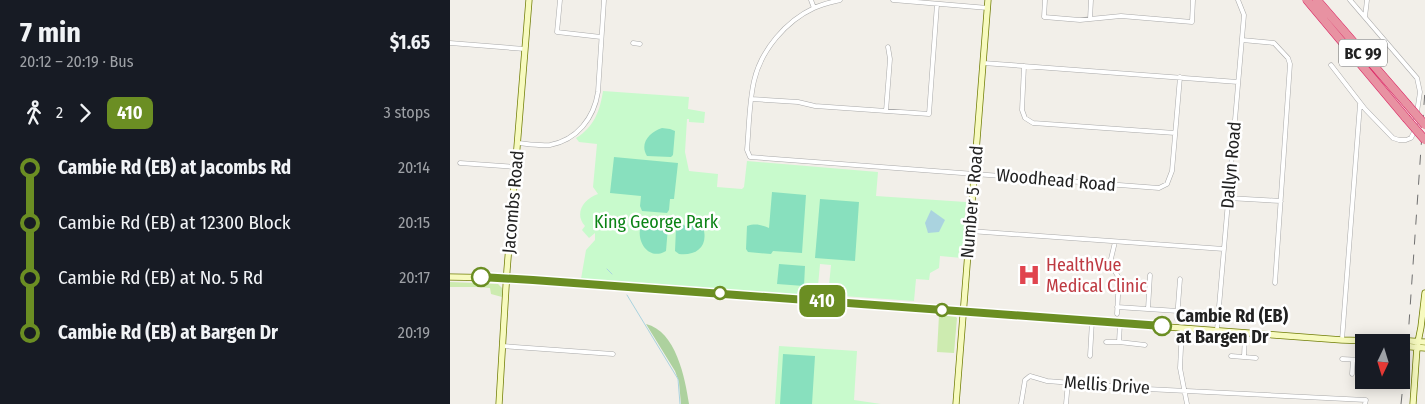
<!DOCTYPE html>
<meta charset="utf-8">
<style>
:root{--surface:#171b24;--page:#20242c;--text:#f1f3f6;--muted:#9ea1a6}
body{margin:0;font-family:"Fira Sans Condensed",sans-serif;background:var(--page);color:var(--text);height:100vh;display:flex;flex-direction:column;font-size:19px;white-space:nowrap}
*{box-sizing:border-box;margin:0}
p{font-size:16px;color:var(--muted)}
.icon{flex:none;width:28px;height:28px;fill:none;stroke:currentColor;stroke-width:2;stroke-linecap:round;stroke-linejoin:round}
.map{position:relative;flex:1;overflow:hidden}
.side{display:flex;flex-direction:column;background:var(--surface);width:450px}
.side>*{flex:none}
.badge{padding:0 10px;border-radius:8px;font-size:18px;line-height:32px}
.needle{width:32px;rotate:184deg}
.controls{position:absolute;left:905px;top:334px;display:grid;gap:10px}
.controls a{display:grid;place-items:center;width:55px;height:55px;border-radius:0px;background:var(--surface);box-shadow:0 2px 12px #0003;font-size:25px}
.map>.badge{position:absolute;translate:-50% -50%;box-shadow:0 0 0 2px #fff}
.legs{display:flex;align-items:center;gap:8px;height:55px;padding:0 20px;font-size:16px}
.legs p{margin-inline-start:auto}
.overview{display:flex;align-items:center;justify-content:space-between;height:85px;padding:0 20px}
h1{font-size:28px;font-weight:700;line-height:38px}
ul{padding:0 20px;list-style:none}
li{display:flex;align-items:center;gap:18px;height:55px;font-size:19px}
li i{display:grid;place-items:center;width:8px;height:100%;margin:0 6px;background:currentColor}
li i::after{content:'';width:12px;height:12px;margin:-6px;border:4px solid;border-radius:50%;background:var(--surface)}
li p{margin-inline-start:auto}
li:first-child i{background:linear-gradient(#0000 50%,currentColor 0)}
li:last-child i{background:linear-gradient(currentColor 50%,#0000 0)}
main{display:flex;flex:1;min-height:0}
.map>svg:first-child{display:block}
.grass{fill:#cdebb0}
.forest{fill:#add19e}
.park{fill:#c8facc}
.pitch{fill:#88e0be}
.water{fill:#aad3df}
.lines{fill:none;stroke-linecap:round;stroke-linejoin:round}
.stream{stroke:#aad3df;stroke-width:1}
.street-casing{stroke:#a9a9a9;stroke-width:5}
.secondary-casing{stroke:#707d05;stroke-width:7}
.highway-casing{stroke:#dc2a67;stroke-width:9}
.street{stroke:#fff;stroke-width:4}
.secondary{stroke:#f7fabf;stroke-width:5.5}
.highway{stroke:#e892a2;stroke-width:8}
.rail{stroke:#707070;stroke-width:1;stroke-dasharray:10 10;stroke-linecap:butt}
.highway-bridge-casing{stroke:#dc2a67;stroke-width:9;stroke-linecap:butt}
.highway-bridge{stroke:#e892a2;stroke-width:8}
.line-1-casing{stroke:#fff;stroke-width:11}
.line-1{stroke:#6b8e23;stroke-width:8}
.stop-1-dot{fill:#fff;stroke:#6b8e23;stroke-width:2.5}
.labels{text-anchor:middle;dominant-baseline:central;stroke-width:5;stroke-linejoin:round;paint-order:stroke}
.shield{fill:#fff;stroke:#646464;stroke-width:1}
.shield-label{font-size:16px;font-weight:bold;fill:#222}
.street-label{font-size:18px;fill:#222;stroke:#fff}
.park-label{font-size:18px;fill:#0c8416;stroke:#fff}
.health-label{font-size:18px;fill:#be3a42;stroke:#fff;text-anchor:start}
.stop-label{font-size:18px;font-weight:bold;fill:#222;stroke:#fff;text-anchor:start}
</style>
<main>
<section class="side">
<div class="overview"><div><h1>7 min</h1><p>20:12 – 20:19 · Bus</p></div><b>$1.65</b></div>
<div class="legs"><svg class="icon" aria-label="walk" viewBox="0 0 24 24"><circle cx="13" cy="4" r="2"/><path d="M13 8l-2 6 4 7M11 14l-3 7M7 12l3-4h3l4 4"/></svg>2<svg class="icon" aria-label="forward" viewBox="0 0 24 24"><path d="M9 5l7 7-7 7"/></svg><b class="badge" style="background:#6b8e23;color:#fff">410</b><p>3 stops</p></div>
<ul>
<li><i style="color:#6b8e23"></i><b>Cambie Rd (EB) at Jacombs Rd</b><p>20:14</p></li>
<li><i style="color:#6b8e23"></i><span>Cambie Rd (EB) at 12300 Block</span><p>20:15</p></li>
<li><i style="color:#6b8e23"></i><span>Cambie Rd (EB) at No. 5 Rd</span><p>20:17</p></li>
<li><i style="color:#6b8e23"></i><b>Cambie Rd (EB) at Bargen Dr</b><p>20:19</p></li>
</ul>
</section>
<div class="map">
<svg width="975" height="404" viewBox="0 0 975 404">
<rect width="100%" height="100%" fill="#f2efe9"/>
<!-- grass -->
<path class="grass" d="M0,282L48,284L52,288V297L41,294L40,288L29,287H0Z
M489,315L506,317L507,318L504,353L487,352Z"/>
<!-- forest -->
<path class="forest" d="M196,324C226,331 235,378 239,404H231L229,382L225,371Z"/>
<!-- park -->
<path class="park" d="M153,91L239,97L238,109L255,112L254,123L239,122V119H237L235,152L239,171L268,174L267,187L292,189L294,187L297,161L428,172L426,196L516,202L512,258L490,256L489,268L480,273L479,280L466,279L464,301L378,295L381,265L370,264L367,297L131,279L136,250L145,240V233L139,238L132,230L135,226C124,214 133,199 148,194L143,187L147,144L129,142L126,138C144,127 150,111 153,91Z
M329,346L407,351L404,400L431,404H325Z"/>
<!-- pitch -->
<path class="pitch" d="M212,128L220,129L225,131L223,155L221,157L197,156C189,143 200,132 212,128Z
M164,157L228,163L224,199H220L219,210L217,213L192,211L190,206L191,196L160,193Z
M322,192L356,195L352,253L323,251L321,254L298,252L296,249L297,226C306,223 311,225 319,228Z
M370,199L409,202L405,261L365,258Z
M192,223L216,224L218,227L216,251C198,262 184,239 192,223Z
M229,225L253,227C259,246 247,256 229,254L225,251L226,228Z
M329,264L355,266L354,286L327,284Z
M333,354L365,356L362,404H330Z"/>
<!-- water -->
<path class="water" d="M481,210L495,220L489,232L478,233L475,223Z"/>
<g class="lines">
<!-- stream -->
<path class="stream" d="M157,269L162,274
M177,295L228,379L230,404"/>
<defs>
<path id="street" d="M110,0L107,32L151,37
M361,0L364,8
M390,0C382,2 372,4 364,8C336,21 311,50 304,81C299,103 299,127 297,150L300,157L709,188L717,184L722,171L730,77
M443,0L538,8
M595,0L594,17L630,20L671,16L742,22L743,0
M915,17L917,0
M640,19L641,0
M792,40L824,43L838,58L840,64L825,283
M0,43L75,49
M183,43L190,44
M533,63L788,82
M881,65L915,109L943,138L949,140H956L961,138L964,132L970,92L967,78L900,0
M574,66L572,110L575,118L583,123L725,133
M301,99L348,102L365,106L479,114L487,4
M436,111L440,59L438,47
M68,143C78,144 90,146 100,145C127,140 144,118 148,92L154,0
M10,163L66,167
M778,198L831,201
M520,231L774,249
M665,242L660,263L669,278L667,314
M667,307L728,311
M698,309L700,275
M727,319L730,279
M670,323L669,342L695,345
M732,328L730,368L737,404
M767,330L794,15L788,0
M892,340L910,104
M656,342H669
M52,346L163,354
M640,356L642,321
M781,356L806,358
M794,357L795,333
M892,359L911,360L913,358L914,349
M902,374L903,360
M571,404L575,380L580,376L597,381L697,389L916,400L915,404
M616,404L618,382"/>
<path id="secondary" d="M0,277L62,278L892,340L924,341L931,339L975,342
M951,346L975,348
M49,404L57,270L79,0
M506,404L538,0
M963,404L967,347L971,327L975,293"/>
<path id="highway" d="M857,0L956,118
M867,0L957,104"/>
</defs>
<!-- street casing -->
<use href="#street" class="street-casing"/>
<!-- secondary casing -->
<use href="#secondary" class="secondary-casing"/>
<!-- highway casing -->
<use href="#highway" class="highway-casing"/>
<!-- street -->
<use href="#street" class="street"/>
<!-- secondary -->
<use href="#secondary" class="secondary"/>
<!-- highway -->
<use href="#highway" class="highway"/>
<!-- rail -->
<path class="rail" d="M951,404L958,338L975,90"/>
<defs>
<path id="highway-bridge" d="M957,104L975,125
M956,118L975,140"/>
</defs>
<!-- highway-bridge casing -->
<use href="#highway-bridge" class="highway-bridge-casing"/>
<!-- highway-bridge -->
<use href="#highway-bridge" class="highway-bridge"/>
</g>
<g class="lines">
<defs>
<path id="line-1" d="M31,277L83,280L712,326"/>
</defs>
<!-- line-1 casing -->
<use href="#line-1" class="line-1-casing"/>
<!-- line-1 -->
<use href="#line-1" class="line-1"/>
</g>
<!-- icons -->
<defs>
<symbol id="hospital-bare" viewBox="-9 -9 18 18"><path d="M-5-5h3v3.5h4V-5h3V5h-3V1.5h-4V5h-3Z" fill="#e0444e" stroke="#fff" stroke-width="2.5" paint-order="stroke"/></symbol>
</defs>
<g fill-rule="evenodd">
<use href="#hospital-bare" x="563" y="259" width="32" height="32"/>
</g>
<!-- markers -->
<g class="stop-1-dot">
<circle cx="31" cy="277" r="9"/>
<circle cx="270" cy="293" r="6"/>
<circle cx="492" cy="310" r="6"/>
<circle cx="712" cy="326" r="9"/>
</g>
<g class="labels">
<!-- shield labels -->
<rect class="shield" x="889" y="39.5" width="48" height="27" rx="4"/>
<g class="shield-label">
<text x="913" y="53">BC 99</text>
</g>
<!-- street labels -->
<g class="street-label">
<text transform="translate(781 165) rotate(-85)">Dallyn Road</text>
<text transform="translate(606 180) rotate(5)">Woodhead Road</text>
<text transform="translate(63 202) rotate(-85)">Jacombs Road</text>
<text transform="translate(522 202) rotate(-85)">Number 5 Road</text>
<text transform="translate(657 385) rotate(4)">Mellis Drive</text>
</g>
<!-- park labels -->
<g class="park-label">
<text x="206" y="222">King George Park</text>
</g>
<!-- health labels -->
<g class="health-label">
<text x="596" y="265">HealthVue<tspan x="596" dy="21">Medical Clinic</tspan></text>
</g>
<!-- stop labels -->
<g class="stop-label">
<text x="726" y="316">Cambie Rd (EB)<tspan x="726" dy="21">at Bargen Dr</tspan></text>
</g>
</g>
</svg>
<div class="controls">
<a><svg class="needle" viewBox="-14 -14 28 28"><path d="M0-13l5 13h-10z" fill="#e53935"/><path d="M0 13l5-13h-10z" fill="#9ea1a6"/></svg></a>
</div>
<b class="badge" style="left:372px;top:301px;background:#6b8e23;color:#fff">410</b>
</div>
</main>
